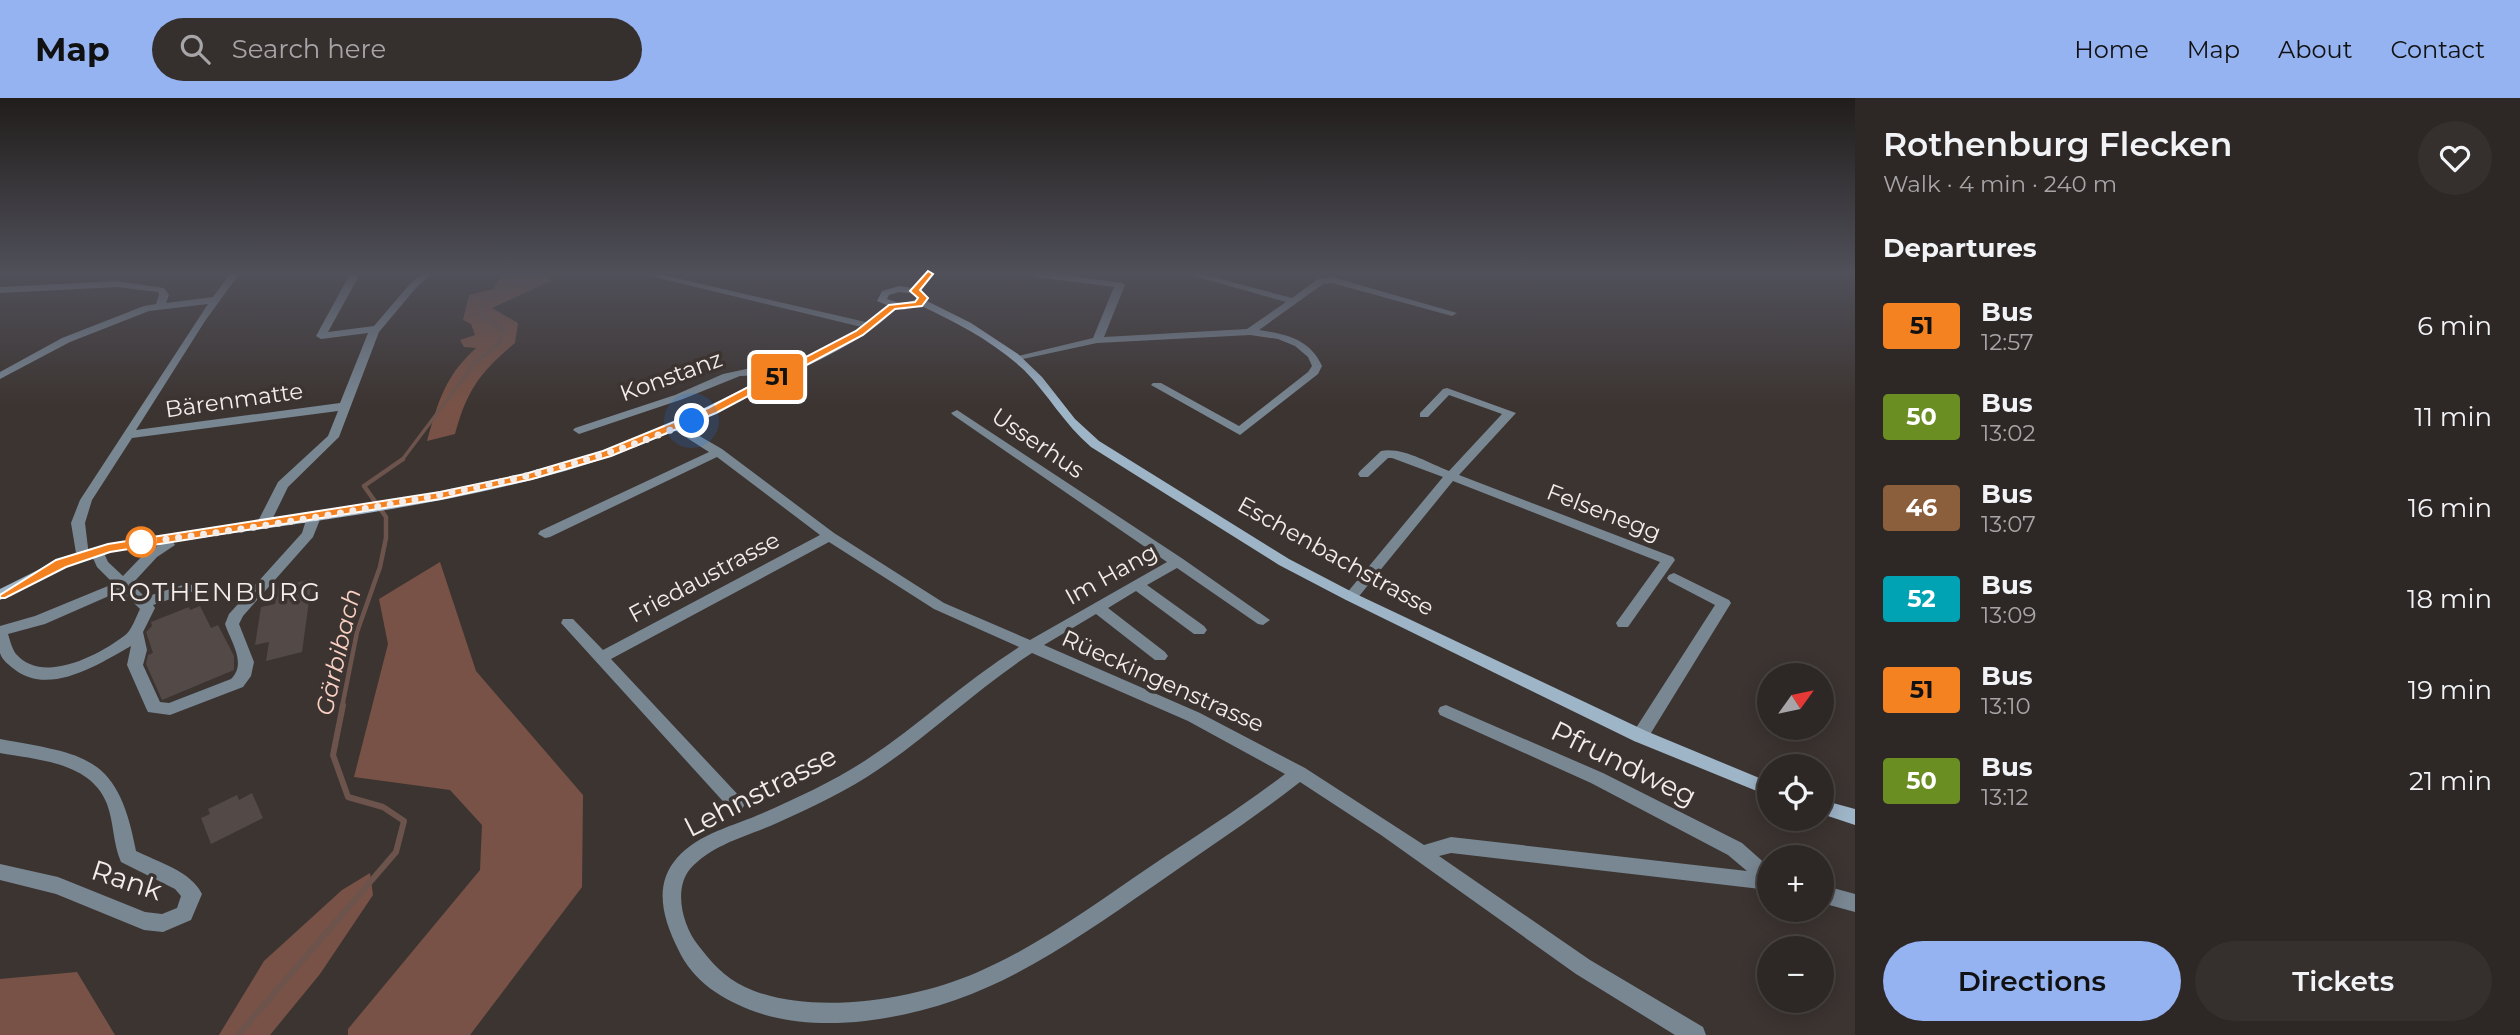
<!DOCTYPE html>
<meta charset="utf-8">
<style>
:root{--surface:#2d2725;--page:#352f2d;--text:#f1f3f6;--muted:#a7a5a7;--line:#484442;--accent:#95b2f1}
body{margin:0;font-family:Montserrat,sans-serif;background:var(--page);color:var(--text);height:100vh;display:flex;flex-direction:column;font-size:26px;white-space:nowrap}
*{box-sizing:border-box;margin:0}
p{font-size:23px;color:var(--muted)}
.icon{flex:none;width:38px;height:38px;fill:none;stroke:currentColor;stroke-width:2;stroke-linecap:round;stroke-linejoin:round}
.map{position:relative;flex:1;overflow:hidden}
.sheet{display:flex;flex-direction:column;background:var(--surface);width:665px}
.sheet>*{flex:none}
.badge{padding:0 14px;border-radius:5px;font-size:24px;line-height:46px}
.needle{width:46px;rotate:57deg}
.tools{position:absolute;left:1757px;top:565px;display:grid;gap:14px}
.tools a{display:grid;place-items:center;width:77px;height:77px;border-radius:50%;background:var(--surface);box-shadow:0 4px 18px #0003,0 0 0 2px var(--line);font-size:35px}
.you{position:absolute;width:35px;height:35px;margin:-18px;border:5px solid #fff;border-radius:50%;background:#1a73e8;box-shadow:0 0 0 10px #1a73e833}
.map>.badge{position:absolute;translate:-50% -50%;box-shadow:0 0 0 4px #fff}
h2{padding:0 28px;font-size:26px;line-height:63px}
.round{display:grid;place-items:center;flex:none;width:74px;height:74px;border-radius:37px;background:var(--page)}
.overview{display:flex;align-items:center;justify-content:space-between;height:119px;padding:0 28px}
h1{font-size:33px;font-weight:600;line-height:52px}
.cta{display:flex;gap:14px;margin-top:auto;padding:14px 28px}
.cta a{flex:1;height:80px;border-radius:42px;background:var(--accent);color:#111;font-size:28px;font-weight:600;line-height:80px;text-align:center}
.cta a+a{background:var(--page);color:var(--text)}
ul{padding:0;list-style:none}
li{display:flex;align-items:center;gap:21px;height:91px;padding:0 28px}
li div{flex:1}
li b{display:block;font-size:26px}
li em{font-style:normal}
li .badge{min-width:77px;font-weight:700;text-align:center}
header{display:flex;align-items:center;gap:42px;box-sizing:border-box;height:98px;padding:0 35px;background:var(--accent);color:#111}
header strong{font-size:33px}
nav{display:flex;gap:38px;margin-inline-start:auto;font-size:24px}
.search{width:490px;height:63px;background:var(--page);display:flex;align-items:center;gap:18px;box-sizing:border-box;padding:0 24px;border-radius:38px;color:var(--muted);font-size:26px}
main{display:flex;flex:1;min-height:0}
.map>svg:first-child{display:block}
.forest{fill:#785246}
.lines{fill:none;stroke-linecap:round;stroke-linejoin:round}
.stream-far2{stroke:#6c544d;stroke-width:3.5}
.stream-far1{stroke:#6c544d;stroke-width:4.5}
.stream{stroke:#6c544d;stroke-width:6}
.building{fill:#534947}
.street{fill:#798793;fill-rule:evenodd}
.secondary{fill:#9eb5c8;fill-rule:evenodd}
.line{fill:#f58220;stroke:#fff;stroke-width:2}
.walk{stroke:#f2ecea;stroke-width:7;stroke-dasharray:0 12.6}
.stop-dot{fill:#fff;stroke:#f58220;stroke-width:3.5}
.labels{text-anchor:middle;dominant-baseline:central;stroke-width:7;stroke-linejoin:round;paint-order:stroke}
.street-label{font-size:23px;fill:#f2ecea;stroke:#3c3431}
.water-label{font-size:24px;font-style:italic;fill:#fad0c3;stroke:#3c3431}
.quarter-label{font-size:26px;letter-spacing:2px;fill:#f2ecea;stroke:#3c3431}
.near-street-label{font-size:28px;fill:#f2ecea;stroke:#3c3431}
</style>
<header>
<strong>Map</strong>
<div class="search"><svg class="icon" aria-label="search" viewBox="0 0 24 24"><circle cx="10" cy="10" r="6"/><path d="M15 15l6 6"/></svg>Search here</div>
<nav><a>Home</a><a>Map</a><a>About</a><a>Contact</a></nav>
</header>
<main>
<div class="map">
<svg width="1855" height="937" viewBox="0 0 1855 937">
<rect width="100%" height="100%" fill="#3c3431"/>
<!-- forest -->
<path class="forest" d="M503,176H548L551,183L492,210L518,225L515,245C480,274 467,292 455,336L427,343C438,304 445,278 476,250L464,249L460,242L475,237L471,226L463,222L469,197L493,191Z
M440,464L476,573L583,697L582,789L470,937H348V931L480,772L482,727L450,692L354,679L388,546L379,501Z
M370,775L373,797L320,876L270,937H219L264,863L342,792Z
M77,874L115,937H0V881Z"/>
<g class="lines">
<!-- stream-far2 -->
<path class="stream-far2" d="M402,362L475,265L499,246L504,233L479,215L487,202L516,187L519,176"/>
<!-- stream-far1 -->
<path class="stream-far1" d="M342,609L357,534L380,469L386,440V419L364,388L403,361"/>
<!-- stream -->
<path class="stream" d="M238,937L396,754L404,723L383,709L348,699L333,657L343,607"/>
</g>
<!-- building -->
<path class="building" d="M312,481L302,554L266,563L269,544L255,547L261,509L275,506L278,489Z
M200,508L211,530L218,527L234,558V572L162,602L146,566L148,557L153,555L146,534L152,528L151,524L189,509L190,512Z
M252,695L263,720L211,746L201,720L210,716L208,711L237,697L239,702Z"/>
<g class="lines">
<!-- street -->
<path class="street" d="M230,176H239L205,223L136,332L340,305L368,235L321,241L316,238L350,176H360L328,234L374,228L409,187L421,176H431L415,191L379,234L339,339L288,389L268,430L263,431L256,427L278,384L328,338L338,313L132,340L92,402L85,425L89,458L87,461H77L71,425L80,402L208,206L149,213L70,244L0,281V274L62,240L144,208L156,206L159,197L158,194L117,189L0,195V189L117,183L164,190L169,197L166,205L213,199Z
M642,176H659L870,225L875,228L870,231Z
M1031,176H1058L1123,185L1125,187L1104,239L1247,231L1286,204L1187,176H1202L1292,200L1318,181L1332,179L1457,215L1452,218L1332,185L1323,186L1259,232C1286,236 1310,241 1322,268L1318,276L1240,337L1151,287L1153,285H1161L1239,328L1308,274L1312,268L1308,259L1295,248L1278,241L1250,237L1097,245L1014,263V259L1093,240L1114,189L1035,179Z
M751,270L768,272L782,278L777,281L763,277L740,278L683,301L579,336L573,332L575,330L675,297L723,276Z
M1447,290L1516,315L1459,377L1673,459L1675,462L1628,529H1618L1616,525L1660,464L1453,383L1356,502H1346L1344,499L1346,496L1443,379L1392,360H1388L1368,379H1360L1358,376L1360,373L1381,353C1403,349 1428,365 1449,373L1502,316L1449,297L1428,319H1420V315L1443,291Z
M957,312L1183,461L1270,522L1263,527L1258,526L1177,470L1147,487L1204,528L1207,532L1204,536H1194L1136,493L1108,510L1165,554L1168,558L1165,562H1155L1096,516L1044,547L1200,615L1305,670L1424,747L1451,739L1747,773L1728,757L1591,685L1440,617L1438,613L1440,609L1446,607L1603,675L1742,745L1769,769V792L1451,755L1439,758L1590,862L1703,929L1706,937H1675L1576,876L1381,737L1300,684C1253,721 1203,753 1155,787C1060,852 983,909 865,923C829,927 791,926 756,914C723,902 693,884 678,851C663,821 653,787 677,760C699,735 734,728 763,715C799,699 834,683 866,662C919,627 965,583 1019,549L934,511L829,444L611,561L742,701L745,706L742,711L736,713L730,711L561,525L563,521H573L603,552L820,437L717,359L550,439L545,440L538,436L540,433L709,354L673,331L671,329L677,325L722,351L834,435L944,505L1030,542L1167,464L953,317L951,315ZM1032,555L1188,623L1285,676C1242,709 1196,738 1151,768C1095,806 1040,847 978,874C915,902 809,919 745,889C725,880 711,864 698,847C683,828 673,792 690,771C712,746 748,738 777,725C812,709 847,693 879,671C932,635 978,590 1032,555Z
M314,415L321,419L313,439L243,518L239,526L254,564L251,578L243,589L170,617L148,614L146,610L127,567L131,548C99,566 49,599 14,571C9,567 2,562 0,555C0,547 0,536 0,528L35,518L108,488L115,487L97,469L92,458L94,455H104L108,464L123,478L147,453L168,443L173,444L175,447L157,459L132,486L145,499L189,485L196,490L194,493L153,507L155,510L143,534L147,552L143,567L160,604L169,605L231,581C247,565 231,544 225,526L229,516L302,435L307,419ZM120,491L140,511C136,519 131,534 124,538C99,557 43,587 16,556C12,551 10,542 8,536L45,526L118,494Z
M1674,475L1729,502L1731,505L1646,643L1640,644L1634,643L1632,638L1634,633L1715,507L1669,483L1667,480L1669,477Z
M0,641C87,657 118,657 136,753C158,764 191,773 202,796L191,822L163,834L144,832L56,796L0,782V766L58,779L145,814L162,816L177,810L181,798L175,791L121,764C113,746 114,725 107,706C91,664 38,662 0,655Z
M1822,787L1855,796V814L1822,805Z"/>
<!-- secondary -->
<path class="secondary" d="M923,176H932L921,192L927,203L971,225L1018,256L1042,279L1075,321L1099,343L1289,461L1356,496L1646,633L1769,684V698L1634,643L1346,502L1279,467L1091,349C1064,326 1048,296 1024,272C994,244 956,224 919,207L904,212L897,210C864,244 817,262 775,284C708,319 638,352 565,373C417,415 263,428 111,454L66,469L0,502V491L56,463L109,446L450,393C495,383 540,373 584,359C652,337 716,305 779,273C818,254 857,237 889,208L877,203L882,193L899,188L912,190ZM899,194L915,196L917,201L903,206L887,201L889,197Z
M1822,702L1855,711V727L1822,716Z"/>
</g>
<!-- sky -->
<linearGradient id="sky" x2="0" y2="1"><stop stop-color="#211d1b"/><stop offset="0.57" stop-color="#50505a"/><stop offset="1" stop-color="#50505a" stop-opacity="0"/></linearGradient>
<rect width="1855" height="307" fill="url(#sky)"/>
<!-- line -->
<path class="line" d="M928,173L933,176L920,192L928,200L922,208L895,211L863,237L716,315L611,358L532,381L440,401L110,454L66,469L5,500H0V497L56,462L108,446L440,394L525,376L603,353L708,310L856,233L889,207L915,204L918,200L910,193Z"/>
<g class="lines">
<!-- walk -->
<path class="walk" d="M141,444C215,436 289,424 363,411C476,391 587,369 692,323"/>
</g>
<!-- markers -->
<circle class="stop-dot" cx="141" cy="444" r="14"/>
<g class="labels">
<!-- street labels -->
<g class="street-label">
<text transform="translate(671 278) rotate(-20)">Konstanz</text>
<text transform="translate(234 302) rotate(-8)">Bärenmatte</text>
<text transform="translate(1038 345) rotate(34)">Usserhus</text>
<text transform="translate(1604 414) rotate(21)">Felsenegg</text>
<text transform="translate(1336 458) rotate(29)">Eschenbachstrasse</text>
<text transform="translate(1111 476) rotate(-29)">Im Hang</text>
<text transform="translate(704 479) rotate(-28)">Friedaustrasse</text>
<text transform="translate(1163 583) rotate(24)">Rüeckingenstrasse</text>
</g>
<!-- water labels -->
<g class="water-label">
<text transform="translate(338 554) rotate(-77)">Gärbibach</text>
</g>
<!-- quarter labels -->
<g class="quarter-label">
<text x="215" y="494">ROTHENBURG</text>
</g>
<!-- near-street labels -->
<g class="near-street-label">
<text transform="translate(1624 665) rotate(26)">Pfrundweg</text>
<text transform="translate(760 693) rotate(-27)">Lehnstrasse</text>
<text transform="translate(127 782) rotate(18)">Rank</text>
</g>
</g>
</svg>
<div class="tools">
<a><svg class="needle" viewBox="-14 -14 28 28"><path d="M0-13l5 13h-10z" fill="#e53935"/><path d="M0 13l5-13h-10z" fill="#a7a5a7"/></svg></a>
<a><svg class="icon" aria-label="locate" viewBox="0 0 24 24"><circle cx="12" cy="12" r="6"/><path d="M12 2v4M12 18v4M2 12h4M18 12h4"/></svg></a>
<a>+</a>
<a>−</a>
</div>
<div class="you" style="left:692px;top:323px"></div>
<b class="badge" style="left:777px;top:279px;background:#f58220;color:#111">51</b>
</div>
<section class="sheet">
<div class="overview"><div><h1>Rothenburg Flecken</h1><p>Walk · 4 min · 240 m</p></div><a class="round"><svg class="icon" aria-label="heart" viewBox="0 0 24 24"><path d="M12 20l-8-8c-3-5 5-10 8-4 3-6 11-1 8 4z"/></svg></a></div>
<h2>Departures</h2>
<ul>
<li><span class="badge" style="background:#f58220;color:#111">51</span><div><b>Bus</b><p>12:57</p></div><em>6 min</em></li>
<li><span class="badge" style="background:#6b8e23;color:#fff">50</span><div><b>Bus</b><p>13:02</p></div><em>11 min</em></li>
<li><span class="badge" style="background:#8b5e3c;color:#fff">46</span><div><b>Bus</b><p>13:07</p></div><em>16 min</em></li>
<li><span class="badge" style="background:#00a3b4;color:#fff">52</span><div><b>Bus</b><p>13:09</p></div><em>18 min</em></li>
<li><span class="badge" style="background:#f58220;color:#111">51</span><div><b>Bus</b><p>13:10</p></div><em>19 min</em></li>
<li><span class="badge" style="background:#6b8e23;color:#fff">50</span><div><b>Bus</b><p>13:12</p></div><em>21 min</em></li>
</ul>
<div class="cta"><a>Directions</a><a>Tickets</a></div>
</section>
</main>
